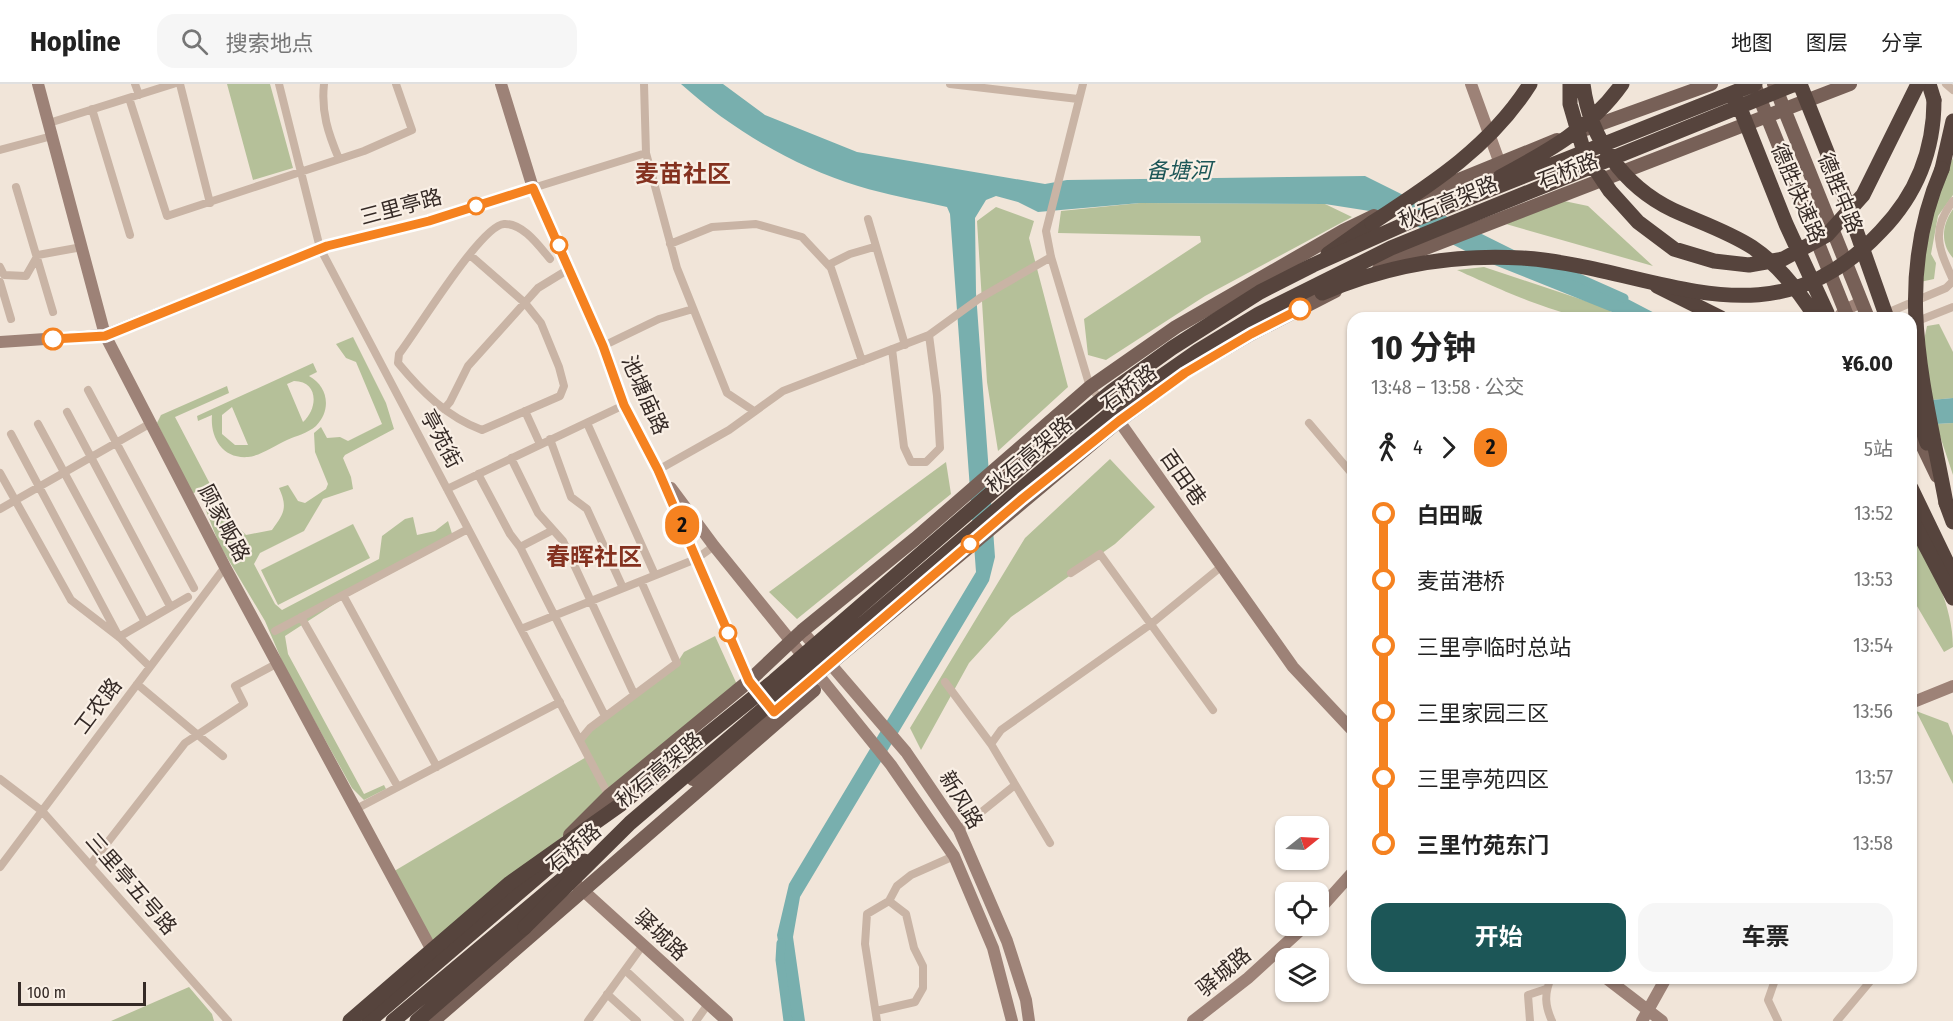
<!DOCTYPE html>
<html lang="zh">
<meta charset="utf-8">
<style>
:root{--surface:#fff;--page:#f6f6f6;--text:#222;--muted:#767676;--line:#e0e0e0;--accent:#1c5657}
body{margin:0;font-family:"Fira Sans Condensed","Noto Sans SC",sans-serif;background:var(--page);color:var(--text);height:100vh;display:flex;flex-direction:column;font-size:22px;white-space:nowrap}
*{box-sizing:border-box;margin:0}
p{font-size:20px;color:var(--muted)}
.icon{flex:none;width:33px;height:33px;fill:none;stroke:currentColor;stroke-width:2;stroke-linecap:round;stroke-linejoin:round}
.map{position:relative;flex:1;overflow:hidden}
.sheet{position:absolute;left:1347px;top:228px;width:570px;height:672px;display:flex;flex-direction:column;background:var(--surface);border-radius:18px;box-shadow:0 2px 4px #0004}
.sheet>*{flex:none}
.badge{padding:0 12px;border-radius:20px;font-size:21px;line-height:39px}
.needle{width:39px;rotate:72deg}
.buttons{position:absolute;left:1275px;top:732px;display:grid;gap:12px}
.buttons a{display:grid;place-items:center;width:54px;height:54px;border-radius:12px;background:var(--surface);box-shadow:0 2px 4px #0004;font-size:30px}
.scale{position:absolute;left:18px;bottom:15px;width:128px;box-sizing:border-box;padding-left:6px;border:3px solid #352a26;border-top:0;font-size:16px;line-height:21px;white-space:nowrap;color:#352a26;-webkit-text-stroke:4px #f9efe5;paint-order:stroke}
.map>.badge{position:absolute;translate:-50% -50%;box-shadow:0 0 0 3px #fff}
.legs{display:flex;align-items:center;gap:9px;height:66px;padding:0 24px;font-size:20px}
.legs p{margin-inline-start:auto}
.head{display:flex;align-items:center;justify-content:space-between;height:102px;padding:0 24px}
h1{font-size:33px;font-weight:700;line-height:45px}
.action{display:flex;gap:12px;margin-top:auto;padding:12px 24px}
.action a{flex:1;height:69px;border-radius:18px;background:var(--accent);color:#fff;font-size:24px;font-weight:700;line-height:69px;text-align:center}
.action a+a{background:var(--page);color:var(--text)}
ul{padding:0 24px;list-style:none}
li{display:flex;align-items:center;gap:21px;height:66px;font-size:22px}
li i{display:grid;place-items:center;width:9px;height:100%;margin:0 8px;background:currentColor}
li i::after{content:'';width:15px;height:15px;margin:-8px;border:4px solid;border-radius:50%;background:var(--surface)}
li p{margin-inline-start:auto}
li:first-child i{background:linear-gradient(#0000 50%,currentColor 0)}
li:last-child i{background:linear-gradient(currentColor 50%,#0000 0)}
header{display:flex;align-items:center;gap:36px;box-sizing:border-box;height:84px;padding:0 30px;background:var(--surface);border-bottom:2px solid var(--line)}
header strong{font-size:28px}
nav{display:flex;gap:33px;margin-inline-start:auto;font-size:21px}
.search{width:420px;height:54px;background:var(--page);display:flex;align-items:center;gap:15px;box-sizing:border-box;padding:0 21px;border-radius:18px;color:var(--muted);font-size:22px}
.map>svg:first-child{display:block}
.green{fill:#b5c099;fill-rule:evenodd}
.water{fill:#78afae}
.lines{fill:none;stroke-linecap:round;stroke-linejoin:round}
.canal{stroke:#78afae;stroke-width:9}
.street{stroke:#c9b4a5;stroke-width:8}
.secondary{stroke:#9d8277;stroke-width:12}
.primary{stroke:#776057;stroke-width:14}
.highway{stroke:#56443d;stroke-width:15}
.highway-bridge{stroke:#56443d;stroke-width:15}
.line-1-casing{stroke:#fff;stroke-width:14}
.line-1{stroke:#f58220;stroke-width:9}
.stop-1-dot{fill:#fff;stroke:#f58220;stroke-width:3}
.labels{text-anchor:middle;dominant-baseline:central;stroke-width:4.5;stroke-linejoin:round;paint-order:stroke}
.street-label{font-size:21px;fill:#352a26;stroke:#f9efe5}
.water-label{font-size:22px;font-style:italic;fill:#1c5657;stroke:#f9efe5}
.quarter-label{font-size:24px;font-weight:bold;fill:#84311f;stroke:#f9efe5}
</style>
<header>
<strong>Hopline</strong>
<div class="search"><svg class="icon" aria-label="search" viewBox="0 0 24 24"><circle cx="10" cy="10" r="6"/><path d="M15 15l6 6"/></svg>搜索地点</div>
<nav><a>地图</a><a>图层</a><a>分享</a></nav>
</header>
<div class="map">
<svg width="1953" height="937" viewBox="0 0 1953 937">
<rect width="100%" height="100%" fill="#f1e5d9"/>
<!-- green -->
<path class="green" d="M227,0H270L293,84L253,96Z
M1953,74V111L1938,132L1931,170L1936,179L1934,195L1920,198C1926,156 1932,112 1953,74Z
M1564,117L1588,122L1653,182L1506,140Z
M1140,119L1325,120L1352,133L1205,212L1106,276L1088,271L1084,235L1201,158L1200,152L1058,149L1061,127Z
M996,123L1034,137L1029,154L1068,303L998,367L987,298L977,137Z
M1953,125V174C1940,159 1942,141 1953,125Z
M1484,183L1613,226C1608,229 1603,234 1597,234C1565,236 1488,200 1457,186Z
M1939,240L1953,268V314L1931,316L1924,256L1927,242Z
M353,253L386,319L394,345L345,371L343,374L351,393L353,405L323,415L304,447L260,469L254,480L275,520L282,526L379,475L382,452L405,435L413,433L417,451L435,447L448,437L454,456L339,517L285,552L288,570L364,710L384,701L386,705L364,716L352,704L285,584L265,537L219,460L205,424L216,421L246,451L272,446C284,429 288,424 279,404L288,401L298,417L305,419L326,405L328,400L315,368L314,349L321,343L327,354L340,353L348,357L382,340L356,278L346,274L336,260Z
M313,279L317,288L309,292C328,302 332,326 316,342C308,349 296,352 287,356C276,361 260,372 248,373C222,375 210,353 212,331L198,337L197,332ZM294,297C319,297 318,325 303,338L287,300ZM232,323L248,361H235L222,350V331Z
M227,302L229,309L175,333L210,400L192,410L157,339L161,331Z
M1953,339V391L1936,340Z
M1110,375L1155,423L1115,460L1011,533L969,579L921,666L910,644L1025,454Z
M946,378L951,410L797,535L769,508Z
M353,440L370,474L278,521L261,486Z
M1911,444C1931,480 1953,522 1953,563L1944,568L1911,512Z
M715,552L739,605L430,863L391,789L588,672L580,656L677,579L684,568Z
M1916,627L1948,639L1953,652V700Z
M189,903L212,930L214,937H111Z"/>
<!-- water -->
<path class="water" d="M681,0H723L765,31L857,68L1045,100L1067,96L1365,92L1522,170L1620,211L1664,234H1627L1487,178L1395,131L1325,120L1140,119L1038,128L1018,118L996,112L986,116L975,134L976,209L995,473L989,497L800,813L793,853L805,937H791L777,851L789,800L976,488L950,130L947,123C917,116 887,111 858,102C793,82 731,45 681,0Z
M1953,314V339L1936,340L1931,316Z"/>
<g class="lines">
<!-- canal -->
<path class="canal" d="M1552,182L1624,214
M781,859L780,876L788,937"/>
<!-- street -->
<path class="street" d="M135,0L139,11
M180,0L210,119
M279,0L320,164L609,712
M324,0C321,28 328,49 339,75
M950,0L1078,15
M1083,0L1046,147L1051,173L1090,303L1114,331
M1946,0L1953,6
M129,14L167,132L364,67L412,46L396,0
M92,25L130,151
M49,39L173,0
M0,66L52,52
M646,69L677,184L727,309L754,327
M16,103L53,228
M533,104L646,69L644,0
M1953,117C1930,147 1939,165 1953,196
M868,135L905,261
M670,160L712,143L756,140L802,153L831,184L862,277
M470,171L525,219L541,239L559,283L564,302L560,312L482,346C447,333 422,308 398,279L399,270C417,247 481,141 504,140C523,139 539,162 550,175
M828,181L850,170L874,163
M0,183L4,191L26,192L38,171L82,163
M0,198L11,235
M1875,234L1946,204L1953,197
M1915,238L1953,223
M603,262L659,235L693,225
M892,265L904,363L911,378H926L940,364L937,312L929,251
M88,306L194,504
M444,325L450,318L468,282L538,204L569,185
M525,327L540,360
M67,328L170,522
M587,339L655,491
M1309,339L1353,391
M38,340L144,536
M11,350L119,553L188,513
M550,355L571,413L587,425L623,504
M511,374L538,429L563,457L634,610
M658,386L729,346L783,307L929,251L980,214L1051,173
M0,389L71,516L119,553L150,583
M478,390L510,450L520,463L605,632
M447,405L624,321
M0,425L151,339
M520,463L553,446
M1071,489L1100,470L1213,626
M343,511L437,683
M301,533L398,703
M521,545L696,475L714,462
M275,547L468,445
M945,598L991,660L1050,759
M137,600L223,672
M580,656L590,644L677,579L641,497
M991,660L1001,646L1151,540L1222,482
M0,695L42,727L228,937
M356,725L560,618
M959,746L1015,701
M90,781L185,659L244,620L235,602L278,579
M0,783L225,483
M1911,837V846
M625,886L680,937
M1551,894C1544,910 1545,922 1552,937
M607,910L637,937
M876,927L915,918L923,904V882L914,864L906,830L889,817
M588,937L643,861
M696,937L708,920
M877,937L865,860L867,830L889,817L897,802L911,791L954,772
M1530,937L1528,911L1546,905
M1778,937L1768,916L1775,896L1780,894
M1837,937L1873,894"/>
<!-- secondary -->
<path class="secondary" d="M38,0L105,251L225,483L435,872
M501,0L533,104L603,262L624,321L658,386L749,597L754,603
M1471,0L1499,77
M1838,234L1845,226L1861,218
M0,258L105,251L327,162L429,137L533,104
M1119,337L1293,583L1353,647
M671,404L714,462L891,681L954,772L993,864L1012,937
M802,547L906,668L959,746L1007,857L1026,916L1029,937
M1911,619L1953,602
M577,801L727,937
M1318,827L1353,788
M1606,894L1662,937
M1193,937L1248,894L1305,842
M1642,937L1666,894"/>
<!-- primary -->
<path class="primary" d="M1774,0L1868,234
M1756,5L1848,234
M1586,45L1711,0
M1422,111L1557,56
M1379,185L1405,172L1850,0
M1911,338L1937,392
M693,695L1119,337L1184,289L1251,250L1335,207
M570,751L609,712L749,597L802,547L915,455L1090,303L1176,243L1343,147L1374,132
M433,937L814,606"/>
<!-- highway -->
<path class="highway" d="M1929,0L1934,16
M1942,85L1953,37
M1328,170L1372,139
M1657,202L1721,234
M1911,404L1953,491
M1946,419L1953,438
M369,937L579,757
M393,937L584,777
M417,937L525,843"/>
<!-- highway-bridge -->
<path class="highway-bridge" d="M1570,0V20L1584,68L1610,107L1638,138L1674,165L1714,177L1749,181L1783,175L1827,151L1863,111L1918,0
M1583,0C1590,55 1623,102 1673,126C1699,138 1727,147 1752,163C1779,181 1799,207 1816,234
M1800,0L1839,98L1887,234
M1736,14L1786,140L1827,229
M1942,85C1892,201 1924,301 1946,419
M1500,93C1547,68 1591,44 1622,0
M1372,139C1432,100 1491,62 1530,0
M1322,209C1385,182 1454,170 1522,174C1656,183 1768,268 1881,147C1916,111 1934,66 1934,16
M1911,309L1927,359
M1911,434L1953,514
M525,843L630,739L1070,363L1122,320L1198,267L1259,230L1391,164L1795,0
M350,937L510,799L620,721L774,597L1058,351L1112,307L1172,264L1260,208L1313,181L1416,135L1755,0"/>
</g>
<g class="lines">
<defs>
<path id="line-1" d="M53,255L105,252L327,162L429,137L533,104L603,262L624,321L658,386L749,597L774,628L1022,415L1119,337L1185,289L1251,250L1300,225"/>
</defs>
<!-- line-1 casing -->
<use href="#line-1" class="line-1-casing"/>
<!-- line-1 -->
<use href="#line-1" class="line-1"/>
</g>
<!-- markers -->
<g class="stop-1-dot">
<circle cx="476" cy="122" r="8"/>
<circle cx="559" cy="161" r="8"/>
<circle cx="1300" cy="225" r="10"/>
<circle cx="53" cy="255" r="10"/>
<circle cx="970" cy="460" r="8"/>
<circle cx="728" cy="549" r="8"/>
</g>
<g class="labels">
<!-- street labels -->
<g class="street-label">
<text transform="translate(1568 87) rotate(-21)">石桥路</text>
<text transform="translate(1798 109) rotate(67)">德胜快速路</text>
<text transform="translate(1840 109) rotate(68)">德胜中路</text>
<text transform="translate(1448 118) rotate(-22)">秋石高架路</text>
<text transform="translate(401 123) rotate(-15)">三里亭路</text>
<text transform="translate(1129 304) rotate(-36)">石桥路</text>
<text transform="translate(645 311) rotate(66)">池塘庙路</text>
<text transform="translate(441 355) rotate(62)">亭苑街</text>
<text transform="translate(1029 371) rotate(-40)">秋石高架路</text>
<text transform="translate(1183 394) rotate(55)">百田巷</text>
<text transform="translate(224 439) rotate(62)">顾家畈路</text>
<text transform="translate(98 622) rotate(-53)">工农路</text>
<text transform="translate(659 686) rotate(-40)">秋石高架路</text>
<text transform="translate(961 716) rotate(59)">新风路</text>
<text transform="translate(574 764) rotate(-40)">石桥路</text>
<text transform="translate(131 800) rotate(49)">三里亭五号路</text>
<text transform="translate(661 851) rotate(43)">驿城路</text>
<text transform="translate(1224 888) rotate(-40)">驿城路</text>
</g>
<!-- water labels -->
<g class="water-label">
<text x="1179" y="86">备塘河</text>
</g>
<!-- quarter labels -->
<g class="quarter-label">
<text x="683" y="90">麦苗社区</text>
<text x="594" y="473">春晖社区</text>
</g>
</g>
</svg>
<div class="buttons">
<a><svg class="needle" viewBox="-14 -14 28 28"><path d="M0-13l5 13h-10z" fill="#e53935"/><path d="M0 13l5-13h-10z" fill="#767676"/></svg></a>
<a><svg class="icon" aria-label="locate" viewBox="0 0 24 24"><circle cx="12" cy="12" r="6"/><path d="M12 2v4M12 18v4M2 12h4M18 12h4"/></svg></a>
<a><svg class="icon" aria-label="layers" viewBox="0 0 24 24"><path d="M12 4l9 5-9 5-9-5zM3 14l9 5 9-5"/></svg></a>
</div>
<div class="scale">100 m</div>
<b class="badge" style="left:682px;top:441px;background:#f58220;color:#111">2</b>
<section class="sheet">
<div class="head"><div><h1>10 分钟</h1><p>13:48 – 13:58 · 公交</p></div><b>¥6.00</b></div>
<div class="legs"><svg class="icon" aria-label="walk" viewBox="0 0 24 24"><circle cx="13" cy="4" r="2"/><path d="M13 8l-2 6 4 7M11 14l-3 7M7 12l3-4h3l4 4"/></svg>4<svg class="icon" aria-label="forward" viewBox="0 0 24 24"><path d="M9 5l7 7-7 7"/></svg><b class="badge" style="background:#f58220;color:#111">2</b><p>5站</p></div>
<ul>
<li><i style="color:#f58220"></i><b>白田畈</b><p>13:52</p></li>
<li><i style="color:#f58220"></i><span>麦苗港桥</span><p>13:53</p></li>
<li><i style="color:#f58220"></i><span>三里亭临时总站</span><p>13:54</p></li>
<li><i style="color:#f58220"></i><span>三里家园三区</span><p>13:56</p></li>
<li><i style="color:#f58220"></i><span>三里亭苑四区</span><p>13:57</p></li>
<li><i style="color:#f58220"></i><b>三里竹苑东门</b><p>13:58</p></li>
</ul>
<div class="action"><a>开始</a><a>车票</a></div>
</section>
</div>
